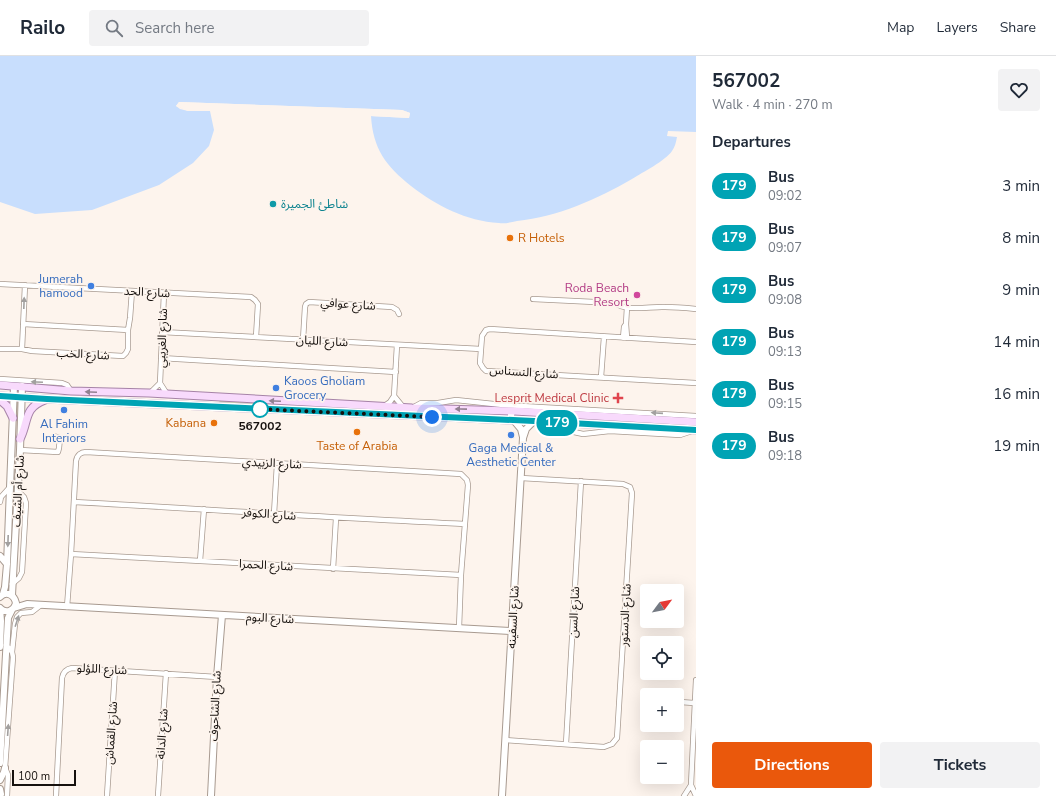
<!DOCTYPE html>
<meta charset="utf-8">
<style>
:root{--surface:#fff;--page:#f2f2f3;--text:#1f2937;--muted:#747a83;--line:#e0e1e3;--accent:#ea580c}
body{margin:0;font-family:"Nunito Sans","Noto Sans Arabic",sans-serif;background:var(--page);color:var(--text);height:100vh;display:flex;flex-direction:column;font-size:15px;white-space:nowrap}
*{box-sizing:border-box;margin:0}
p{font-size:13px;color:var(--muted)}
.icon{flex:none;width:22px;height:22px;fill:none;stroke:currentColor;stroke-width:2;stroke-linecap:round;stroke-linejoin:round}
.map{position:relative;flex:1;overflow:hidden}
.side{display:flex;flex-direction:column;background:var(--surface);width:360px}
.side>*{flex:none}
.badge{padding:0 8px;border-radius:13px;font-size:14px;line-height:26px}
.needle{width:26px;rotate:58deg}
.fabs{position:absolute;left:640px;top:528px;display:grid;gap:8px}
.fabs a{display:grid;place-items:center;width:44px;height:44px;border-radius:4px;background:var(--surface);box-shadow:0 4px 16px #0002;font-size:20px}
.scale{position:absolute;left:12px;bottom:10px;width:64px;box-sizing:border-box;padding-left:4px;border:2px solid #16110e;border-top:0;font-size:11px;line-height:14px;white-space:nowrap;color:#16110e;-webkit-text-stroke:3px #fdf4ed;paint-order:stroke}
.you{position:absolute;width:20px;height:20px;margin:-10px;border:3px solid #fff;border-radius:50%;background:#1a73e8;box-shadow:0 0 0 6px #1a73e833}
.map>.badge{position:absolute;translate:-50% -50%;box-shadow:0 0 0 2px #fff}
h2{padding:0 16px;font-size:15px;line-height:36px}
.round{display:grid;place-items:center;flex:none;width:42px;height:42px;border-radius:4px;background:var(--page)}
.summary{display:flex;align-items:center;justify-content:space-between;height:68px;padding:0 16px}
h1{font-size:19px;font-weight:700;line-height:30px}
.primary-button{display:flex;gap:8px;margin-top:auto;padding:8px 16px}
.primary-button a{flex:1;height:46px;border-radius:4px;background:var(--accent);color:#fff;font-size:16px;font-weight:700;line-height:46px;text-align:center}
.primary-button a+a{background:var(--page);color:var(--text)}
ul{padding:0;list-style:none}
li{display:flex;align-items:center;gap:12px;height:52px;padding:0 16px}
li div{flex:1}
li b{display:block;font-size:15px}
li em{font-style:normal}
li .badge{min-width:44px;font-weight:700;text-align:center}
header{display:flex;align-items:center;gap:24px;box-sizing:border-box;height:56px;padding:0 20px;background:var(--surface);border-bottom:1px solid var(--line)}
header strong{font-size:19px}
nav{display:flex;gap:22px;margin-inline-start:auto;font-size:14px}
.search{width:280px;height:36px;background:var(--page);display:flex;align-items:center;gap:10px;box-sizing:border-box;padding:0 14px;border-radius:4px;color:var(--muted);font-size:15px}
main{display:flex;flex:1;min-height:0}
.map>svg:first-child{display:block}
.green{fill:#d0d9b0}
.water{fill:#c8defd}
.pier{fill:#fdf4ed}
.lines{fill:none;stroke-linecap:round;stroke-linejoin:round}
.street-casing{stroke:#a89a90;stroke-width:6}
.secondary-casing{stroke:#a89a90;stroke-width:8}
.primary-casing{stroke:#a683a7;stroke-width:9}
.street{stroke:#fff;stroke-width:4.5}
.secondary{stroke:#fff;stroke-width:6}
.primary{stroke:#f8dafc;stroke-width:7}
.oneway{fill:#a2a09f}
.oneway2{fill:#928091}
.line-casing{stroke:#fff;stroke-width:9}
.line{stroke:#00a3b4;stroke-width:6}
.walk{stroke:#16110e;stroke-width:4;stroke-dasharray:0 7.2}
.culture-dot{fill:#0f9aa8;stroke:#fdf4ed;stroke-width:1.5}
.food-dot{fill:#e8710a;stroke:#fdf4ed;stroke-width:1.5}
.shop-dot{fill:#3f7fe0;stroke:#fdf4ed;stroke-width:1.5}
.hotel-dot{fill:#d1479c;stroke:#fdf4ed;stroke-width:1.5}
.health-dot{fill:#e0444e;stroke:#fdf4ed;stroke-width:1.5}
.stop-dot{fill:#fff;stroke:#00a3b4;stroke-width:2}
.labels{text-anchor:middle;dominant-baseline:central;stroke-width:3.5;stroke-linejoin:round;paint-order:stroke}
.culture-label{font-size:12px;fill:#0d838f;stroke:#fdf4ed;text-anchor:start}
.food-label{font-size:12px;fill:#c56008;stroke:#fdf4ed;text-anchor:start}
.shop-label{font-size:12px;fill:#366cbe;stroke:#fdf4ed}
.hotel-label{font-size:12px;fill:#b23c85;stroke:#fdf4ed;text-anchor:end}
.street-label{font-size:12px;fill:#16110e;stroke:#fdf4ed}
.health-label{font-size:12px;fill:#be3a42;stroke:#fdf4ed;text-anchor:end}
.stop-label{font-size:12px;font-weight:bold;fill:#16110e;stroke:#fdf4ed}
</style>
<header>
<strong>Railo</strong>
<div class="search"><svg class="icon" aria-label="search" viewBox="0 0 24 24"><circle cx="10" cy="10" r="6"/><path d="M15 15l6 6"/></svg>Search here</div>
<nav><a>Map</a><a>Layers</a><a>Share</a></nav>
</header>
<main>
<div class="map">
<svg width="696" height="740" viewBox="0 0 696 740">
<rect width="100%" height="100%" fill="#fdf4ed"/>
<!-- green -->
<path class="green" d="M220,344L326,350V353L219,347Z"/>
<!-- water -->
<path class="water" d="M0,0H696V76L668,75L667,80L677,81C676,86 675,91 672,95C665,105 643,116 632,123C597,143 558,161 517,165C511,166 505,168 499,167C466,165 437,150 411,130C386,110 373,93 371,60L409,62L410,57L402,54L179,46L176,50L188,55H210L214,74L209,90L193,107L159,129L92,154L35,158L0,146Z"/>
<!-- pier -->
<path class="pier" d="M179,46L402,54L410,57L409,62L369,60L371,58L407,60L408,58L402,56L180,48L179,50L181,52L188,53H210L212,55H188L180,53L176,50Z"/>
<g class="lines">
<defs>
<path id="street" d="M0,228L251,241L255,244L258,248L256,281
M164,237L160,327L167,338
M533,243L615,247C626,256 652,250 665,251C675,251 686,252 696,253
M23,268L128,274
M162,276L481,293
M623,282L624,271L626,268
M627,282L626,268L627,251
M303,284L305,251L306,248L309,246L392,251L397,254L399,258
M696,286L490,273L486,274L482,280L480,307L483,312L486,315L696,327
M0,293H22L32,295L123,300L126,297L128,293V274L130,262L132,235
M22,293L25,229
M161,302L396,316
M601,321L604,281
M0,323L62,327L67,329L71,335
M150,337L160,327
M394,340L403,351
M384,350L390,346L394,340L397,289
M412,352L421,347H438L456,344L503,349L696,360
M545,366L548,370L551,372L560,373L583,378L610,375L680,379L695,374
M20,394L58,396L59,392L60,382L54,380
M0,446L1,441L10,431
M74,446C204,453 334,462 465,468
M274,458L277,408
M71,498L461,519
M200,505L204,453
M333,513L336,462
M12,528L19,522L22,516L26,447L24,441L18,435
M67,551L71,498L76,405C77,399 81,396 86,396L461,418L467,424L468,429L461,519L459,572
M6,589L12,596L13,601L5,712L8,719L7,740
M12,596L15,568L17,561L21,557L32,556L41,549
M680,646L694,647
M506,684L604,691L612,688L617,682L632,437L630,431L623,428L521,422
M566,688L581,425
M691,729L696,740
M56,740L62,622C63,617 66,613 72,612L217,621
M107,740L115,614
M158,740L166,617
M684,740L691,729L696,624"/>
<path id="secondary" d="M514,355L511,357V361L521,373L523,381
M0,500L7,508
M3,538L5,531L7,508L14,330
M12,539L20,394L22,330
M0,541C6,535 14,538 16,547C14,555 6,558 0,552
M14,552L27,548L512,575
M0,591L1,565L0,552
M0,707L8,562L12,554
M0,724L4,716L5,712
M0,733L1,738
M211,740L217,621L222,559
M502,740L523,382L526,373L534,365"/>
<path id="primary" d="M0,329L71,335L149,337L412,352L514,355L696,366
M0,340L47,343L534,365L696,374
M0,344L7,350L13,362
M20,383C29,366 23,352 45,344"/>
</defs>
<!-- street casing -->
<use href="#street" class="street-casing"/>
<!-- secondary casing -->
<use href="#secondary" class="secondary-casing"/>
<!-- primary casing -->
<use href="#primary" class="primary-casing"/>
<!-- street -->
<use href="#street" class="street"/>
<!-- secondary -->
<use href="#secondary" class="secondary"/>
<!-- primary -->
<use href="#primary" class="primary"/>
</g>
<!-- one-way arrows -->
<defs><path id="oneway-solid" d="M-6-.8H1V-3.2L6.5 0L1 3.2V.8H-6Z"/></defs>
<g class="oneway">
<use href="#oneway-solid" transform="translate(24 247) rotate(-88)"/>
<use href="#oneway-solid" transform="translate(37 326) rotate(-177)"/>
<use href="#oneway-solid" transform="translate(657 357) rotate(-176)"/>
<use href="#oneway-solid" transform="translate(8 485) rotate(92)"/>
<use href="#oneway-solid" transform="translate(17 565) rotate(-72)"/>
<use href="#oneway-solid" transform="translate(8 674) rotate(-86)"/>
</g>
<g class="oneway2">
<use href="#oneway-solid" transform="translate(91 336) rotate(-178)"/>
<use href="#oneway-solid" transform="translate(275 345) rotate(-177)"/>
<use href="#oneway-solid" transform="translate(461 353) rotate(-179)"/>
</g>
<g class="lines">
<defs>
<path id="line" d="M0,340L47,343L534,365L696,374"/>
</defs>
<!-- line casing -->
<use href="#line" class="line-casing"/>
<!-- line -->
<use href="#line" class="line"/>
<!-- walk -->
<path class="walk" d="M260,353H258L432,361"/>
</g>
<!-- markers -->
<circle class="culture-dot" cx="273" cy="148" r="4"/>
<g class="food-dot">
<circle cx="510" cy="182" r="4"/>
<circle cx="214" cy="367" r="4"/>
<circle cx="357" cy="376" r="4"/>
</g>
<g class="shop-dot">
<circle cx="91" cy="230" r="4"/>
<circle cx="276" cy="332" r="4"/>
<circle cx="64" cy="354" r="4"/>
<circle cx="511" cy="379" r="4"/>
</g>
<circle class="hotel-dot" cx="637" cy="239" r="4"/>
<path class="health-dot" d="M616 336h4v4h4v4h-4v4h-4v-4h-4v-4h4z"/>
<circle class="stop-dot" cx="260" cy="353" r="8"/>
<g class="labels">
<!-- culture labels -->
<g class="culture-label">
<text x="281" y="148">شاطئ الجميرة</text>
</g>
<!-- food labels -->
<g class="food-label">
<text x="518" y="182">R Hotels</text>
<text x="206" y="367" text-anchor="end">Kabana</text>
<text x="357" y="390" text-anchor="middle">Taste of Arabia</text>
</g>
<!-- shop labels -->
<g class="shop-label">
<text x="83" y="223" text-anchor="end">Jumerah<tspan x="83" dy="14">hamood</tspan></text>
<text x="284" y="325" text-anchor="start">Kaoos Gholiam<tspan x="284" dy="14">Grocery</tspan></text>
<text x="64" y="368">Al Fahim<tspan x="64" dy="14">Interiors</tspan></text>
<text x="511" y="392">Gaga Medical &amp;<tspan x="511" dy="14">Aesthetic Center</tspan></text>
</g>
<!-- hotel labels -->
<g class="hotel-label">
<text x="629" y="232">Roda Beach<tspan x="629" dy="14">Resort</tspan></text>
</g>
<!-- street labels -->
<g class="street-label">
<text transform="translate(147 236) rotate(3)">شارع الحد</text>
<text transform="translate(348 248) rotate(4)">شارع عوافي</text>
<text transform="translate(162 282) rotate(-88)">شارع الغريبي</text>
<text transform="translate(322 285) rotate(3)">شارع الليان</text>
<text transform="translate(83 298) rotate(3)">شارع الخب</text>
<text transform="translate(524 316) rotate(4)">شارع النسناس</text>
<text transform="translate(272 407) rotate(3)">شارع الزبيدي</text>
<text transform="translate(18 435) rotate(-87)">شارع أم الشيف</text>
<text transform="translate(269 458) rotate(4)">شارع الكوفر</text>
<text transform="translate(266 509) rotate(3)">شارع الحمرا</text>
<text transform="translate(574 556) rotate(-87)">شارع السن</text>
<text transform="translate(625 559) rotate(-87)">شارع الدستور</text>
<text transform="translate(513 561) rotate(-87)">شارع السفينه</text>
<text transform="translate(270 562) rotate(3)">شارع البوم</text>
<text transform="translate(102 613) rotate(3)">شارع اللؤلو</text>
<text transform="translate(215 650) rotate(-87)">شارع الشاحوف</text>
<text transform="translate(111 677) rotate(-86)">شارع القماش</text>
<text transform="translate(162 678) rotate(-86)">شارع الدانة</text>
</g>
<!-- health labels -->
<g class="health-label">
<text x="609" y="342">Lesprit Medical Clinic</text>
</g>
<!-- stop labels -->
<g class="stop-label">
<text x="260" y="370">567002</text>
</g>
</g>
</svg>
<div class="fabs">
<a><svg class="needle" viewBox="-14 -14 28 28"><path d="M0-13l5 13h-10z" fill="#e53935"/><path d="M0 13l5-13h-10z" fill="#747a83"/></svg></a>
<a><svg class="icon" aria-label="locate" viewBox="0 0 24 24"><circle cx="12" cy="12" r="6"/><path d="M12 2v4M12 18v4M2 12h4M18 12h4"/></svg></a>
<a>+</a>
<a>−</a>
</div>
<div class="scale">100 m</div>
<div class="you" style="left:432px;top:361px"></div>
<b class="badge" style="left:557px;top:367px;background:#00a3b4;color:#fff">179</b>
</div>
<section class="side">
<div class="summary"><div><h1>567002</h1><p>Walk · 4 min · 270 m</p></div><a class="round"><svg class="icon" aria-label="heart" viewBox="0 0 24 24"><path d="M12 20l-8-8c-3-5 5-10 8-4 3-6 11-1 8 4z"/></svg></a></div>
<h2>Departures</h2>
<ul>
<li><span class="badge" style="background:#00a3b4;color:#fff">179</span><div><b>Bus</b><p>09:02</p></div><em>3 min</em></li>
<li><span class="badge" style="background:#00a3b4;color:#fff">179</span><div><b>Bus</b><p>09:07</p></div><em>8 min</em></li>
<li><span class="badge" style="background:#00a3b4;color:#fff">179</span><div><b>Bus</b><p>09:08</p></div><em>9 min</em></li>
<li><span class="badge" style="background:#00a3b4;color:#fff">179</span><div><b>Bus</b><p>09:13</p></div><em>14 min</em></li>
<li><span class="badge" style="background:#00a3b4;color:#fff">179</span><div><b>Bus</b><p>09:15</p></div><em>16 min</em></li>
<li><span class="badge" style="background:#00a3b4;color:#fff">179</span><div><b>Bus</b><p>09:18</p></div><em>19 min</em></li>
</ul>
<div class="primary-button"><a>Directions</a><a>Tickets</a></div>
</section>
</main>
